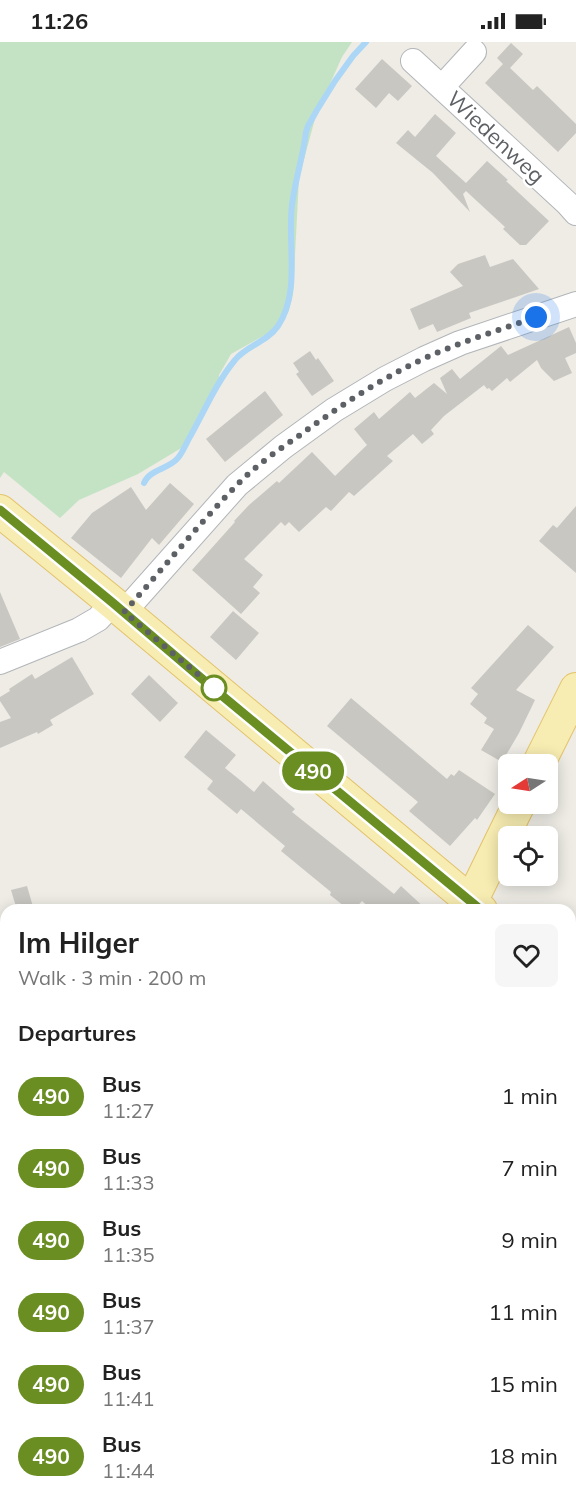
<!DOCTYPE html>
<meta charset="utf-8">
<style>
:root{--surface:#fff;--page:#f6f6f6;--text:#222;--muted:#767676}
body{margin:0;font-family:Mulish,sans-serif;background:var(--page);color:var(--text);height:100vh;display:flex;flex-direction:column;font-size:22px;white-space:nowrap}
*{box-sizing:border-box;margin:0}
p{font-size:20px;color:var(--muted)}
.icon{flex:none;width:33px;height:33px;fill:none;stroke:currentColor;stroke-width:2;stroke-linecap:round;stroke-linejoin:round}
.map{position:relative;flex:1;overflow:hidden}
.drawer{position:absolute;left:0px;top:862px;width:576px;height:602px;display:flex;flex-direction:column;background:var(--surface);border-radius:18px 18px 0 0;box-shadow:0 3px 15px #0003}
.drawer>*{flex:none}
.badge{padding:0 12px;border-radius:20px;font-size:21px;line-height:39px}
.needle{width:39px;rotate:258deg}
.controls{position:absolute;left:498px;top:712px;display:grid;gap:12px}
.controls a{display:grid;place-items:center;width:60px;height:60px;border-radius:9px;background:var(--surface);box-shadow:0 3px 15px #0003;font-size:30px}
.you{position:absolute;width:30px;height:30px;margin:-15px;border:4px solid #fff;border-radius:50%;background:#1a73e8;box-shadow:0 0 0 9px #1a73e833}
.map>.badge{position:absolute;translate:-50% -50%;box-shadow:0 0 0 3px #fff}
h2{padding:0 18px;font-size:22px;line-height:54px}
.round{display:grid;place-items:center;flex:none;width:63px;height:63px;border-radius:9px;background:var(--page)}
.summary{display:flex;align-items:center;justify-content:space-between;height:102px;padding:0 18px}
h1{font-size:28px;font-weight:700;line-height:45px}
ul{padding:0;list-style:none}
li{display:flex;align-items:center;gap:18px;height:72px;padding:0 18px}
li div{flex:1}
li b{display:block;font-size:22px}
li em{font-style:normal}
li .badge{min-width:66px;font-weight:700;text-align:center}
.status{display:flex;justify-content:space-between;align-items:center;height:42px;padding:0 30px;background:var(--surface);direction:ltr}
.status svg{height:16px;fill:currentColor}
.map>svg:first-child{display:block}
.commercial{fill:#faf4dd}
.green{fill:#c4e3c4}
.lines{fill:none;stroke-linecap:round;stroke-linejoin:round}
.stream{stroke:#acd6f6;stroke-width:6}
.building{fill:#c9c7c2}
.minor-casing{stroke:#b2b5b9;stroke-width:26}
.major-casing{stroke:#e3c269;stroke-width:34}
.minor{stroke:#fff;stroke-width:24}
.major{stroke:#f7ecb1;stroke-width:32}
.line-casing{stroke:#fff;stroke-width:14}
.line{stroke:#6b8e23;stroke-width:9}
.walk{stroke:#5d6064;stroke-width:6;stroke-dasharray:0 10.8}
.stop-dot{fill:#fff;stroke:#6b8e23;stroke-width:3}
.labels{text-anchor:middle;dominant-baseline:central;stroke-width:5;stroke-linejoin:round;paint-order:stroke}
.street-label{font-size:22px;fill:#5d6064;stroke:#fff}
</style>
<div class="status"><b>11:26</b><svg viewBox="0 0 49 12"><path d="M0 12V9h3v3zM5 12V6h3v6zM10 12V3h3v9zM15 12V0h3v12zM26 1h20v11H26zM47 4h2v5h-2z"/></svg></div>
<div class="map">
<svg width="576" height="1463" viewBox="0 0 576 1463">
<rect width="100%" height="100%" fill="#eeece5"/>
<!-- commercial -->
<path class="commercial" d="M576,1226V1463H463L459,1458H570V1233Z"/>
<!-- green -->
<path class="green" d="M0,0H352L342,15L316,73L299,136L293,252L288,271L272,289L231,312L219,333V346L183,405L138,432L79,458L60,476L4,430L0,436Z"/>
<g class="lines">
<!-- stream -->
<path class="stream" d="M144,441C149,428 168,427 177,417C183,411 186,401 191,393C205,368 216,341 235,318C246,304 267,300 278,284C301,249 287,202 292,163C295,138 303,115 306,90L308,84L317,68L335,39L353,14L366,0"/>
</g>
<!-- building -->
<path class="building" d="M511,1L523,12L510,26L533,48L537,44L576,82V91L558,110L485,41L503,22L497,16Z
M382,17L412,44L398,59L389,51L376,66L355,47Z
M435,72L456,91L436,114L466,141L487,119L508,138L506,139L549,179L526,203H520L503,187L505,185L466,149L463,152L470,170L433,131L396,101L408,88L415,95Z
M485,213L490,225L513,217L539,247L469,271L471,276L437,290L433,282L419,288L410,267L463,244L450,230L458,222Z
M569,285L576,301V311L565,316L572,331L554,339L541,326L537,318L510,340L507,336L492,349L489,346L487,347L484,343L444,374L431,388L434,392L422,402L413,392L387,414L393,419L354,454L349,450L331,469L326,465L299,490L289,480L285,484L281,480L244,517L263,533L253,545L260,551L241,572L192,528L235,480L234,479L249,463L277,439L279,441L312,410L335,434L367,403L354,387L374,370L379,377L410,350L415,356L434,341L447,352L440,336L452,327L460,337L501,304L508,313Z
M310,309L316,318L318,316L334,339L312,354L296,332L299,330L293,321Z
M265,349L283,373L225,420L206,397Z
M170,441L194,462L159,503L152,496L121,536L71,496L92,471L131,445L146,468Z
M576,464V531L539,499L553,483L557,486Z
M0,550L20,597L0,605Z
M233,569L259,591L236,618L210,595Z
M528,583L554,605L516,648L535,658L519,691L502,720L481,708L494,687L484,681L487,676L470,662L478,652L471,646Z
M72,615L94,652L50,678L53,683L38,692L37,690L0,706V680L11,676L0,659V655L10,649L9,647L32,632L35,637Z
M149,633L178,661L160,680L131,652Z
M351,656L447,737L451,732L454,734L459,728L495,752L477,778L475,776L450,804L409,769L418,760L327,684Z
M206,688L236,713L225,726L240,738L254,750L263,739L295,767L292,770L356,821L394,852L401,844L427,868H372L362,859L354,868H349L330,853L331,850L281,809L285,804L241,767L237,772L207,747L213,739L184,715Z
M27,844L34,868H17L11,848Z"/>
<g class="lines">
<defs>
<path id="minor" d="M413,19L568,162L576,171
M442,45L474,10
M124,570L237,443L283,405L334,368L385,337L424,317L460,301L576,262
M0,620L79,588L98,577L113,561
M0,972L6,997"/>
<path id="major" d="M0,469L113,561L481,868
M538,723L576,647
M471,860L519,762
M570,945L576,950"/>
</defs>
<!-- minor casing -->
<use href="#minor" class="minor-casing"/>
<!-- major casing -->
<use href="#major" class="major-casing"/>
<!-- minor -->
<use href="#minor" class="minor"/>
<!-- major -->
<use href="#major" class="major"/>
</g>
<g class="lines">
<defs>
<path id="line" d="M0,468L113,561L214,647L481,868"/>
</defs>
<!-- line casing -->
<use href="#line" class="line-casing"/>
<!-- line -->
<use href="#line" class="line"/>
<!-- walk -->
<path class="walk" d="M214,646L124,570C162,528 197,484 236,444C255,424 278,408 300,393C340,364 380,337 425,316C461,300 499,288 536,275"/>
</g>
<!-- markers -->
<circle class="stop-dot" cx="214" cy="646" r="12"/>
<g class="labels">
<!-- street labels -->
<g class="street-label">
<text transform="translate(496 95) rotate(43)">Wiedenweg</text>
</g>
</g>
</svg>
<div class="controls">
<a><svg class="needle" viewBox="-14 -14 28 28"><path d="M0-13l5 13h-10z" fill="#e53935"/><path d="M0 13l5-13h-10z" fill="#767676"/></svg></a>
<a><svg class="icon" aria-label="locate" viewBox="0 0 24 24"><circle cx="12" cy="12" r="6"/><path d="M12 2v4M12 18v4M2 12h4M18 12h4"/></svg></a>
</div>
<div class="you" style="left:536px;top:275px"></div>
<b class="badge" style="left:313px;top:729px;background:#6b8e23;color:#fff">490</b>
<section class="drawer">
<div class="summary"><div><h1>Im Hilger</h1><p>Walk · 3 min · 200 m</p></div><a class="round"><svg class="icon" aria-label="heart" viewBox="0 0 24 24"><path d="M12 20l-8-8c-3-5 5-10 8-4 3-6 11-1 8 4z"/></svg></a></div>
<h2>Departures</h2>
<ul>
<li><span class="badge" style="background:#6b8e23;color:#fff">490</span><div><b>Bus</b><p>11:27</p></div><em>1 min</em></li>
<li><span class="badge" style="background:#6b8e23;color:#fff">490</span><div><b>Bus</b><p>11:33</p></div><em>7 min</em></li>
<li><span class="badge" style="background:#6b8e23;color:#fff">490</span><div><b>Bus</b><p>11:35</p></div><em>9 min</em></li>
<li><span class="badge" style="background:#6b8e23;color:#fff">490</span><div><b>Bus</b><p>11:37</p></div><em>11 min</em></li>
<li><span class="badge" style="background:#6b8e23;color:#fff">490</span><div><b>Bus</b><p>11:41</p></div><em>15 min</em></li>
<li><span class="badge" style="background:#6b8e23;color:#fff">490</span><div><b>Bus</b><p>11:44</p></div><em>18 min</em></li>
</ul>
</section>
</div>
